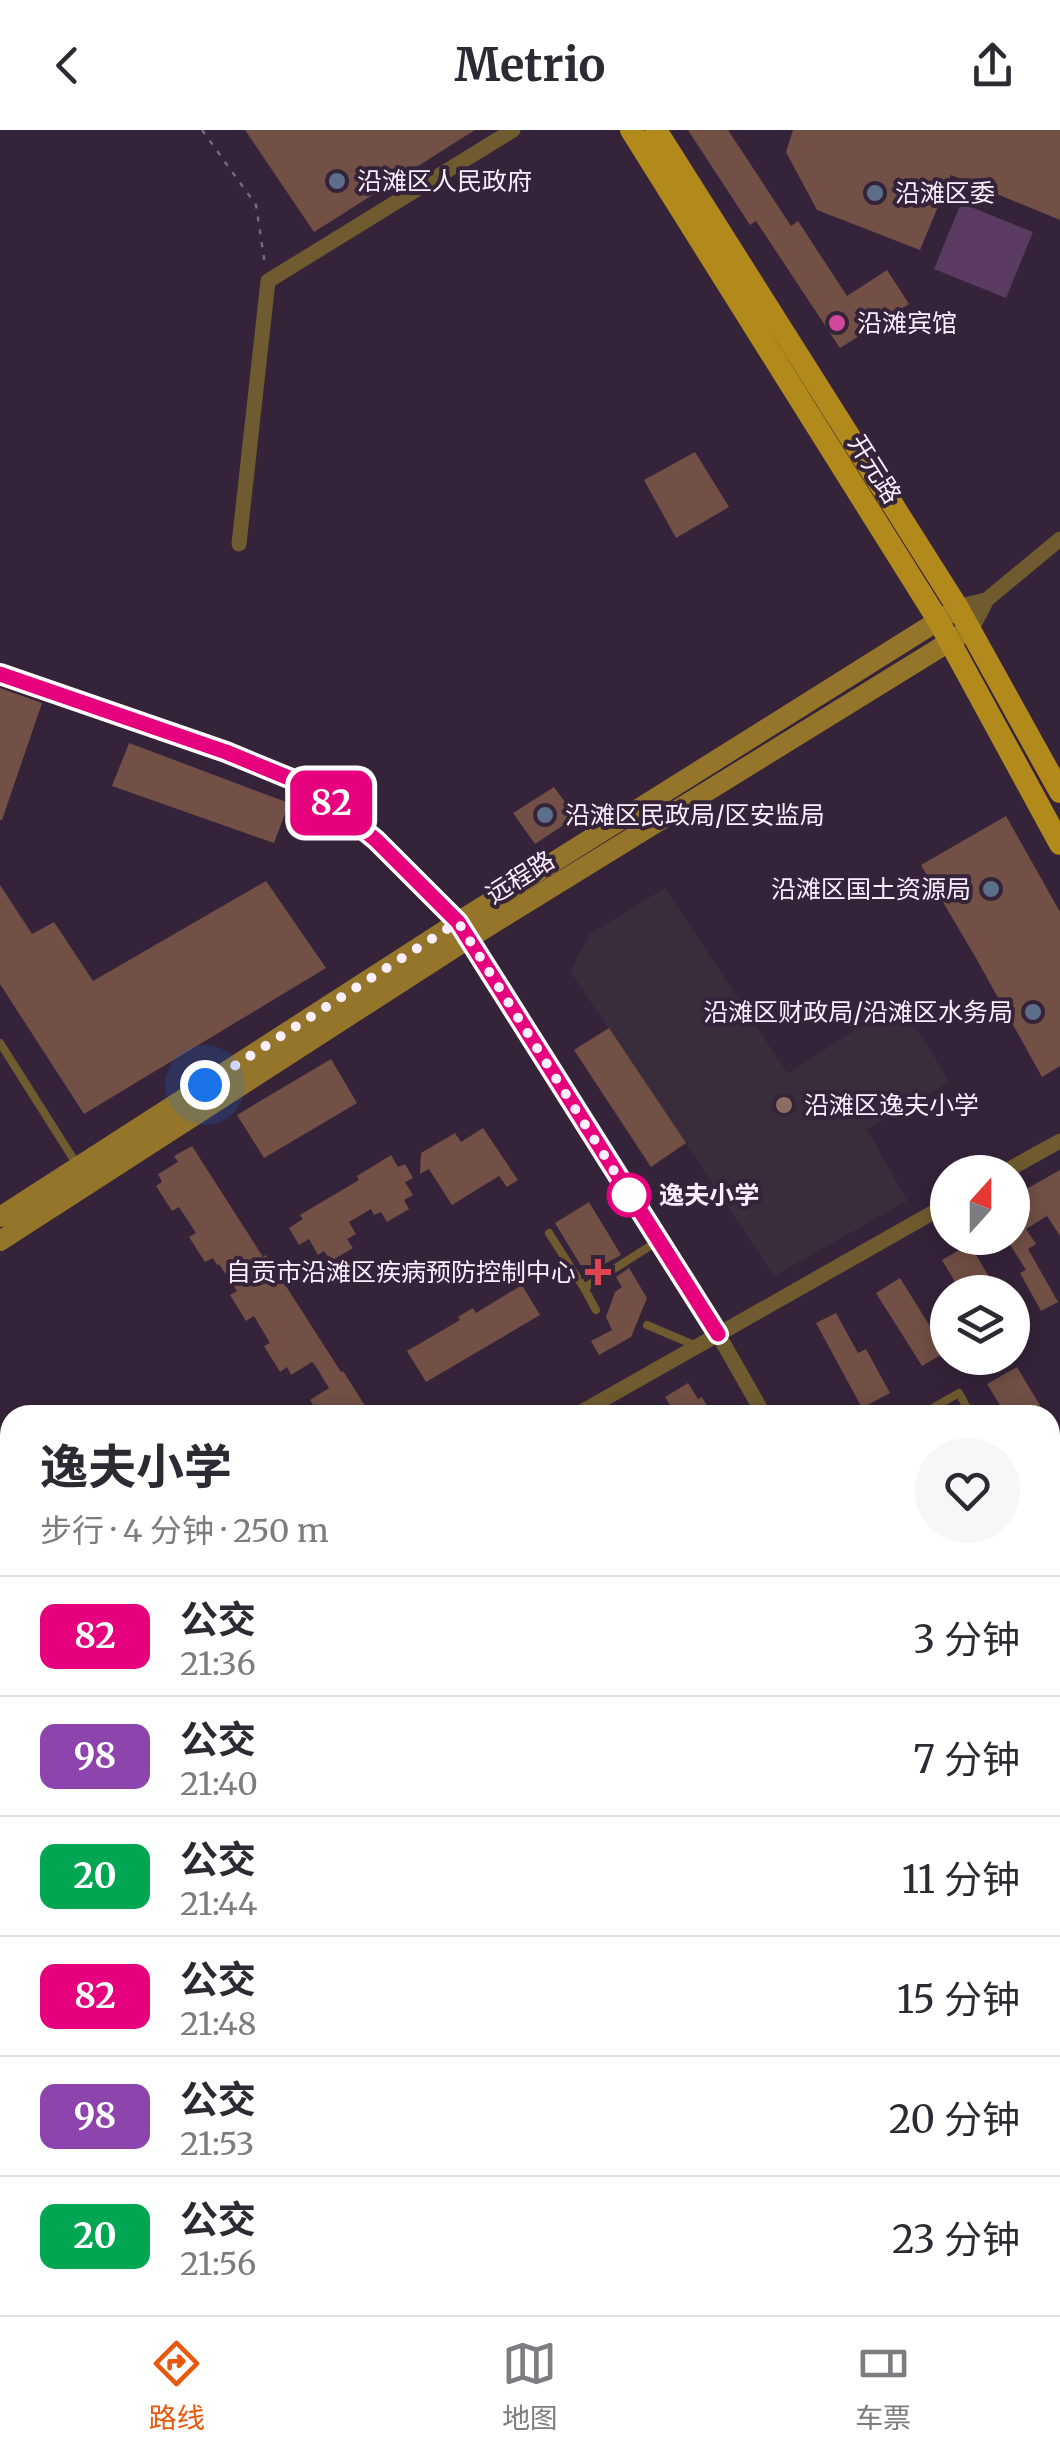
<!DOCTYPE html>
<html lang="zh">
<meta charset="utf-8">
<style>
:root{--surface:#fff;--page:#f7f7f7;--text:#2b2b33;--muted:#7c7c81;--line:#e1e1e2;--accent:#ea580c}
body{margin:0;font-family:Merriweather,"Noto Sans SC",serif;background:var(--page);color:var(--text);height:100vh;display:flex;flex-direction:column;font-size:38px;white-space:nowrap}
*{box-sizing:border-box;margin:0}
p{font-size:32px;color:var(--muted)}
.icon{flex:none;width:55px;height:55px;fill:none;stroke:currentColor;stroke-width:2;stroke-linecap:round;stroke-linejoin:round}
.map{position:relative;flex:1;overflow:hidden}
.drawer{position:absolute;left:0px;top:1275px;width:1060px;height:910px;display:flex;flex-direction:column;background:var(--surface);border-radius:30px 30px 0 0;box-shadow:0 5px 25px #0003}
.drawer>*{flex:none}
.badge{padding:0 20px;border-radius:15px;font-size:35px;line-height:65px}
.needle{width:65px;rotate:21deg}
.tools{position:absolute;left:930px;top:1025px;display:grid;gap:20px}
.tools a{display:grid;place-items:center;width:100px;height:100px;border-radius:50%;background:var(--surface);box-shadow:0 5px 25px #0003;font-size:50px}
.you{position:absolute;width:50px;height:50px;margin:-25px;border:8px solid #fff;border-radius:50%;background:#1a73e8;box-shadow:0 0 0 15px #1a73e833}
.map>.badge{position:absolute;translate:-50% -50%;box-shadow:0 0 0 5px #fff}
.round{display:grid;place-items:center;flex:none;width:105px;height:105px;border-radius:52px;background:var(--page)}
.summary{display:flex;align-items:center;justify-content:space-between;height:170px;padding:0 40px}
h1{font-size:48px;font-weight:700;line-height:75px}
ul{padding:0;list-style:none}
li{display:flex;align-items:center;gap:30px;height:120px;padding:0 40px;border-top:2px solid var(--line)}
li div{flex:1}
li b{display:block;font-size:38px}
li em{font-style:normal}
li .badge{min-width:110px;font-weight:700;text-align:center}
header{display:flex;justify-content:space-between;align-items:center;height:130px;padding:0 40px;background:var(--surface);font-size:45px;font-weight:700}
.tab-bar{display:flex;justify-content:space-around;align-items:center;height:140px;border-top:2px solid var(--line);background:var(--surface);font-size:28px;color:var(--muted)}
.tab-bar a{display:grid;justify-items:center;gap:5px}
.tab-bar .active{color:var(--accent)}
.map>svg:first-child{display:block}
.education{fill:#3a2d3b}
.green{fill:#5a3c63}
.building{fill:#725046}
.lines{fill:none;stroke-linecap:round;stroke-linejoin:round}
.path{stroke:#77677c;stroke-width:2.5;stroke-dasharray:5 8;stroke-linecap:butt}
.service{stroke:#6f5b2f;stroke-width:8}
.pedestrian{stroke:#6f5b2f;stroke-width:11}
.minor{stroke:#6f5b2f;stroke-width:15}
.tertiary{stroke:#6f5b2f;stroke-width:18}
.secondary{stroke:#957529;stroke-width:20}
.primary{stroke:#b28a1c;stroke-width:22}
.line-casing{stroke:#fff;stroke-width:22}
.line{stroke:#e6007e;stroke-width:15}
.walk{stroke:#fbefff;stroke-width:10;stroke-dasharray:0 18}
.service-dot{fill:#5c6f8a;stroke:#35233a;stroke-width:4}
.hotel-dot{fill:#d1479c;stroke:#35233a;stroke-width:4}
.education-dot{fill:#8d6e63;stroke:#35233a;stroke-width:4}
.stop-dot{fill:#fff;stroke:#e6007e;stroke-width:5}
.health-dot{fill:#e0444e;stroke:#35233a;stroke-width:4}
.labels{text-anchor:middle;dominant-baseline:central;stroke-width:8;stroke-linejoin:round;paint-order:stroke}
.poi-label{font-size:25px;fill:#fbefff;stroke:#35233a;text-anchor:start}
.street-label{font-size:25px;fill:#fbefff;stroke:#35233a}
.stop-label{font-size:25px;font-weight:bold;fill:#fbefff;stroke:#35233a;text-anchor:start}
</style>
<header><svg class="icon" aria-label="back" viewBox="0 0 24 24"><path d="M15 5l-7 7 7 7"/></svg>Metrio<svg class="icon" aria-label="share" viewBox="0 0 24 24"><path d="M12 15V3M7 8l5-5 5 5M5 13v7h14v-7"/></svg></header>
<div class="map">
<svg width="1060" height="2185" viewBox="0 0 1060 2185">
<rect width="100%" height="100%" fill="#35233a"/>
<!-- education -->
<path class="education" d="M665,758L788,944L899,871L950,952L867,999L907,1071L774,1146L570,841L590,804Z"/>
<!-- green -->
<path class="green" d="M961,73L1033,102L1006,168L934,139Z"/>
<!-- building -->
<path class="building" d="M245,0H475L314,102Z
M688,0H728L791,96L798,91L847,166L887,140L909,174L840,218L756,91L750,95Z
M793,0H1060V90L951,45L920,120L817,80L786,22Z
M695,322L729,377L676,408L644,350Z
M0,558L42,573L2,690H0Z
M129,613L289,673L274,713L112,656Z
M554,657L576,687L535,714L513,683Z
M1006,686L1060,782V936L1042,947L976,828L921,735Z
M266,751L326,838L84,984L0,854V755L32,804L54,792L93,851Z
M609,898L686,1013L651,1037L574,920Z
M331,929L357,973L264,1028L237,985Z
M483,998L518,1050L507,1057L499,1046L452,1075L429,1039L420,1044L421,1023L455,1003L461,1012Z
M192,1016L263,1127L266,1125L341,1242L343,1241L371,1285H319L310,1270L329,1258L315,1235L312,1232L291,1245L287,1237L280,1242L264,1216L270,1213L254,1186L246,1191L230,1165L237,1161L219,1134L217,1135L213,1128L205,1132L189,1107L196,1103L179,1077L172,1081L156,1056L162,1052L158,1044L178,1032L174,1026Z
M391,1025L398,1037L405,1034L413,1048L405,1052L413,1065L404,1070L409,1079L387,1092L381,1082L374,1085L371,1079L349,1092L356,1104L347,1109L353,1118L331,1131L324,1121L318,1125L309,1109L299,1115L289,1098L303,1089L300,1085L359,1050L357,1046Z
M1060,1040V1106L1047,1086L1026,1099L1036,1114L1028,1119L1058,1172L1041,1181L1020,1143L1026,1140L1006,1108H1012V1067Z
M589,1072L621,1125L586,1144L555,1093Z
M970,1114L989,1147L998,1162H961L942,1130Z
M629,1138L647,1168L631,1207L599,1225L591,1211L612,1200L606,1187L615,1162L622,1157L616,1147Z
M900,1148L946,1222L922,1236L876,1163Z
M522,1155L540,1185L426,1252L407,1221L460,1190L458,1187L473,1178L476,1183Z
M836,1183L858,1223L866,1219L890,1263L862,1278L816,1193Z
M1017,1237L1027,1254L1046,1285H1006L987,1254Z
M688,1253L698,1269L702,1267L712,1285H676L665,1267Z"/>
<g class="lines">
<!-- path -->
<path class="path" d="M202,0L256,75L265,135"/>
<!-- service -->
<path class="service" d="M0,913L76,1033
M549,1103L584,1158L658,1111
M584,1158L596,1180
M647,1195L694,1215
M920,1285L959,1263L971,1285
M1050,1483L1060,1502
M1050,1540L1060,1535
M938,2175L945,2185
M845,2185L847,2175"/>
<!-- pedestrian -->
<path class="pedestrian" d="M568,2175L575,2185
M648,2175L655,2185
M362,2185L385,2175
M669,2185L671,2175"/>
<!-- minor -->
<path class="minor" d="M239,414L268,151L513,0
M984,472L1060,409
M0,544L226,622L289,648L326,669L377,710L458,792L718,1204L759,1276L761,1285
M1004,1042L1060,1011
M576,1285L948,1074
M615,2175L622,2185"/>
<!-- tertiary -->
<path class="tertiary" d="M958,478L984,472L970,499"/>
<!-- secondary -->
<path class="secondary" d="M0,1087L458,792L952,482
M0,1111L468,809L970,499"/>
<!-- primary -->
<path class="primary" d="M631,0L938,490L1060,714
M656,0L958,478L1060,662
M1050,1767L1060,1762
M1050,1807L1060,1802
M183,2185L206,2175
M267,2185L291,2175"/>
</g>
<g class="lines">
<defs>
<path id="line" d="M0,544L226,622L289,648L326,669L376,710L458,792L718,1204"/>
</defs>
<!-- line casing -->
<use href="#line" class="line-casing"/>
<!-- line -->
<use href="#line" class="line"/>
<!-- walk -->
<path class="walk" d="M205,955L458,792L629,1065"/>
</g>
<!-- markers -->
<g class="service-dot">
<circle cx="337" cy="51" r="10"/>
<circle cx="875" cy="63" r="10"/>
<circle cx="545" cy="685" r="10"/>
<circle cx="991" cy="759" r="10"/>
<circle cx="1033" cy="882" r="10"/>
</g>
<circle class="hotel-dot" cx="837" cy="193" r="10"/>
<circle class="education-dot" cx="784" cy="975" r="10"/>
<circle class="stop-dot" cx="629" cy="1065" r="20"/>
<path class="health-dot" d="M593 1127h10v10h10v10h-10v10h-10v-10h-10v-10h10z"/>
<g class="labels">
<!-- poi labels -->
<g class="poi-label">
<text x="357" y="51">沿滩区人民政府</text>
<text x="895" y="63">沿滩区委</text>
<text x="857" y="193">沿滩宾馆</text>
<text x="565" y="685">沿滩区民政局/区安监局</text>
<text x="971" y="759" text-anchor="end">沿滩区国土资源局</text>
<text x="1013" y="882" text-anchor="end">沿滩区财政局/沿滩区水务局</text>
<text x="804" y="975">沿滩区逸夫小学</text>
<text x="576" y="1142" text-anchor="end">自贡市沿滩区疾病预防控制中心</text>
</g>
<!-- street labels -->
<g class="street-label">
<text transform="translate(875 339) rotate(58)">开元路</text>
<text transform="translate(520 747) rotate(-32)">远程路</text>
</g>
<!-- stop labels -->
<g class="stop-label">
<text x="659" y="1065">逸夫小学</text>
</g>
</g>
</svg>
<div class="tools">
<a><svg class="needle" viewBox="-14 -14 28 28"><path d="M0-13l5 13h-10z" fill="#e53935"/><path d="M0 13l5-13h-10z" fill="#7c7c81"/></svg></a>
<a><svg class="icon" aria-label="layers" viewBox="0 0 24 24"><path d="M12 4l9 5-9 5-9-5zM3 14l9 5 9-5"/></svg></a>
</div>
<div class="you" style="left:205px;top:955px"></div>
<b class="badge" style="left:331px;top:673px;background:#e6007e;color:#fff">82</b>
<section class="drawer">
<div class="summary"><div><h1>逸夫小学</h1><p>步行 · 4 分钟 · 250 m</p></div><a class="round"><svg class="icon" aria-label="heart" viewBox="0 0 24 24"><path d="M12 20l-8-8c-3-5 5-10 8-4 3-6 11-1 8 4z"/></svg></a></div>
<ul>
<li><span class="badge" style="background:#e6007e;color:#fff">82</span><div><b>公交</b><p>21:36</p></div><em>3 分钟</em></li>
<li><span class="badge" style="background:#8e44ad;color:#fff">98</span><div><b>公交</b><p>21:40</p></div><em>7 分钟</em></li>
<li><span class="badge" style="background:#00a651;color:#fff">20</span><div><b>公交</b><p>21:44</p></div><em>11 分钟</em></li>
<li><span class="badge" style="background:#e6007e;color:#fff">82</span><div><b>公交</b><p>21:48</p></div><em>15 分钟</em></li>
<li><span class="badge" style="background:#8e44ad;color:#fff">98</span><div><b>公交</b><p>21:53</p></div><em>20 分钟</em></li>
<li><span class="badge" style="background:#00a651;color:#fff">20</span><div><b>公交</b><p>21:56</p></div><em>23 分钟</em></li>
</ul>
</section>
</div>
<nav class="tab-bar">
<a class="active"><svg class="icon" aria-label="directions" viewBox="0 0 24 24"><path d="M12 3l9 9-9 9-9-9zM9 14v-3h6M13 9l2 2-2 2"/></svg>路线</a>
<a><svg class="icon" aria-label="map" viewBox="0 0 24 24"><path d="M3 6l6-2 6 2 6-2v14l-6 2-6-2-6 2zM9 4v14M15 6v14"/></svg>地图</a>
<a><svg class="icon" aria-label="tickets" viewBox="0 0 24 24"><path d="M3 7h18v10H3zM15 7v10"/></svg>车票</a>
</nav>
